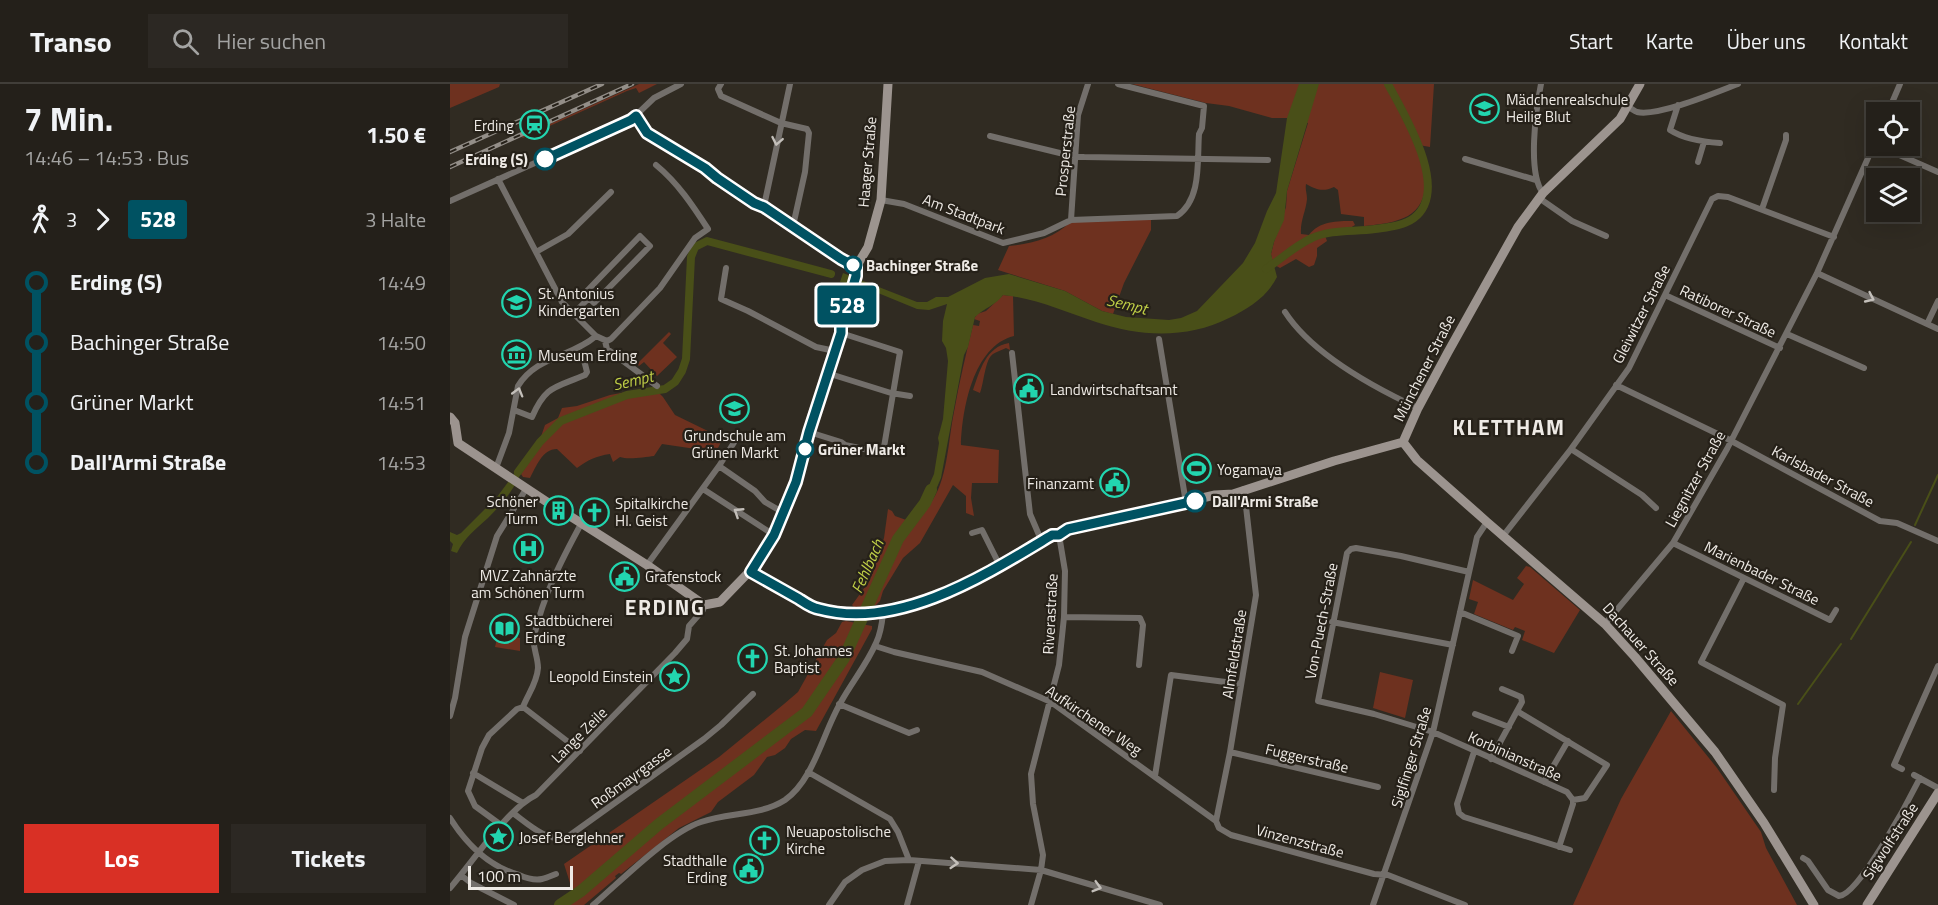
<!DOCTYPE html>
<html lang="de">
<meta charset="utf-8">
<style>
:root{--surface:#24201a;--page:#2c2823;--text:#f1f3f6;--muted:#a3a3a2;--line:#413e39;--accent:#d93025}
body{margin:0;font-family:"Titillium Web",sans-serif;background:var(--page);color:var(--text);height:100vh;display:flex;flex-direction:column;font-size:22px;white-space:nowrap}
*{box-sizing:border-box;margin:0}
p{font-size:20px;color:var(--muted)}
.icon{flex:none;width:33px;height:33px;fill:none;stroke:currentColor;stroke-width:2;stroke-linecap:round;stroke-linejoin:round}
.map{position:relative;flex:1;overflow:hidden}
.sheet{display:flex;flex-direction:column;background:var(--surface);width:450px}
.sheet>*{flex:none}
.badge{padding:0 12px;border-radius:4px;font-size:21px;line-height:39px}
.fabs{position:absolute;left:1416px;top:18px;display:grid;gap:12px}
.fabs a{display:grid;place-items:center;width:54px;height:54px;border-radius:0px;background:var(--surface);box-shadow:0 6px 24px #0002,0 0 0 2px var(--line);font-size:30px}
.scale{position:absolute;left:18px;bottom:15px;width:105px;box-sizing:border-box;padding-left:6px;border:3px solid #eeeae5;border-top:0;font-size:16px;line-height:21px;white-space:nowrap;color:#eeeae5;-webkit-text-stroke:4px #262119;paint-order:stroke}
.map>.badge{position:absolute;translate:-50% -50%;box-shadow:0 0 0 3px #fff}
.legs{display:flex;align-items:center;gap:9px;height:66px;padding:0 24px;font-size:20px}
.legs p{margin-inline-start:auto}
.head{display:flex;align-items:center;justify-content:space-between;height:102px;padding:0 24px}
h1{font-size:33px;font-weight:700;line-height:45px}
.button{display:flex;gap:12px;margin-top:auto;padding:12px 24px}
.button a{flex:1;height:69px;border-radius:0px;background:var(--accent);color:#fff;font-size:24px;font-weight:700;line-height:69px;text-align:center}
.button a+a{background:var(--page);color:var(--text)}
ul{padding:0 24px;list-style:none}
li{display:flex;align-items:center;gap:21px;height:60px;font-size:22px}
li i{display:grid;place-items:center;width:9px;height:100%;margin:0 8px;background:currentColor}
li i::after{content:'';width:15px;height:15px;margin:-8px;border:4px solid;border-radius:50%;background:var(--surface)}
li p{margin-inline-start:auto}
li:first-child i{background:linear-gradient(#0000 50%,currentColor 0)}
li:last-child i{background:linear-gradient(currentColor 50%,#0000 0)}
header{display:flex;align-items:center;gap:36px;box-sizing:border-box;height:84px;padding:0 30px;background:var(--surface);border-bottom:2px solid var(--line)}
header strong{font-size:28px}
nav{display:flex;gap:33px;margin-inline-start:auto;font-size:21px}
.search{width:420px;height:54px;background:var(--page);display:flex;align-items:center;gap:15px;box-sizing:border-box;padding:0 21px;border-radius:0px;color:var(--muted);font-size:22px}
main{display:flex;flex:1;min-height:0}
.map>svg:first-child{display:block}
.green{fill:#6e311f}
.water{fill:#494f18}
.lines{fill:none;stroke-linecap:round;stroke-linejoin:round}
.stream{stroke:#494f18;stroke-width:2}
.canal{stroke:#494f18;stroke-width:8}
.river{stroke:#494f18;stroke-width:12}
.street-tunnel{stroke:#4c483f;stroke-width:6;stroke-dasharray:6 3;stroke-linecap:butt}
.street{stroke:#736f6b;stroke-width:6}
.secondary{stroke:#9c948f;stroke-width:9}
.rail-casing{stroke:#938e88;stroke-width:4.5}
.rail{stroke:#262119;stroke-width:2;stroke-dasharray:7;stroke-linecap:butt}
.oneway{stroke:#c3bfba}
.line-1-casing{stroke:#fff;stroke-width:14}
.line-1{stroke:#005262;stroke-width:9}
.stop-1-dot{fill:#fff;stroke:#005262;stroke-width:3}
.labels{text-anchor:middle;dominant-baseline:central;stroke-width:4.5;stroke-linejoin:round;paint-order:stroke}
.poi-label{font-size:15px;fill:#eeeae5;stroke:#262119;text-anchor:start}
.street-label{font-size:15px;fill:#eeeae5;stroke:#262119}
.stop-label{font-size:15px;font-weight:bold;fill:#eeeae5;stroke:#262119;text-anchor:start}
.water-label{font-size:16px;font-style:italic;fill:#c1d047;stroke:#262119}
.district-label{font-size:21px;font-weight:bold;letter-spacing:1.5px;fill:#eeeae5;stroke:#262119}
</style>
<header>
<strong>Transo</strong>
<div class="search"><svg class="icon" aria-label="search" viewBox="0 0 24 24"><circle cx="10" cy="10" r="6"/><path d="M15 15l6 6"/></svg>Hier suchen</div>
<nav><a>Start</a><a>Karte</a><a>Über uns</a><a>Kontakt</a></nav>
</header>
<main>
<section class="sheet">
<div class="head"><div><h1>7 Min.</h1><p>14:46 – 14:53 · Bus</p></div><b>1.50 €</b></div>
<div class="legs"><svg class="icon" aria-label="walk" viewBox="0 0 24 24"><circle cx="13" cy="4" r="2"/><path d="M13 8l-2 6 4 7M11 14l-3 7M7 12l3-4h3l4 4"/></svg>3<svg class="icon" aria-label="forward" viewBox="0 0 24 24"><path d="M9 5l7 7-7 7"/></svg><b class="badge" style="background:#005262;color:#fff">528</b><p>3 Halte</p></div>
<ul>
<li><i style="color:#005262"></i><b>Erding (S)</b><p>14:49</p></li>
<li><i style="color:#005262"></i><span>Bachinger Straße</span><p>14:50</p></li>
<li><i style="color:#005262"></i><span>Grüner Markt</span><p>14:51</p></li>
<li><i style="color:#005262"></i><b>Dall'Armi Straße</b><p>14:53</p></li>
</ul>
<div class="button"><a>Los</a><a>Tickets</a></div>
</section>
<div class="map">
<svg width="1488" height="821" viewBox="0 0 1488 821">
<rect width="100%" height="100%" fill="#302b22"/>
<!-- green -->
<path class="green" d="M0,0H50L49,3L0,24Z
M189,0H207L189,9L186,4L177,7L73,54L71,53Z
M682,0H984L980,63L969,61C974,68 974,79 975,88C979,133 952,138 914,142V133L891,130L888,106L884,103C873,108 867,106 856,100C855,106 857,109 857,115C856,127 850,137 851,150L859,151C869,137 887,137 903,137L905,141L900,144L874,149L877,157L867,164V172L864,181L859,183L846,175L830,184L823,180L821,170L824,158L836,123L837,107L858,39L837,34H822L779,22L756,19Z
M701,134V146L674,199L663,230L652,227L615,207L548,186L559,162C581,160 605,154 620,138Z
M553,211L563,212L564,252C523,262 512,326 511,361L549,366L548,399H522L521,414L524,432L516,429V412L503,401L470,459L453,474L433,507L430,517L426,521L404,523L402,521L420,496L434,454L438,425L442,427L445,432L459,437L472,418L479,421C498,398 498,356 504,328C509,299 516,270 523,241L529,242L530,237L524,235L527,230L536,227Z
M219,248L221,250L213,259L227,273L207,292L194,278L189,282L187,280Z
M559,259L560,266L556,264C552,266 546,268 543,270C535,275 534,299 530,309L523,306C530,286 536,263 559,259Z
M193,305H205L213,313L225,331L262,349L271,358L266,368L212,360L204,372C195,373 178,376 170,373L163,378L160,370C146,372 138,376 127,384L107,365C92,365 86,383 80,394L73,393L71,390L86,367L95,341L108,334L112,324L127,322L160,311Z
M1076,482L1080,483L1130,526L1104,569L1072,556L1075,547L1065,543L1063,546L1024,530L1028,518L1019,515L1023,496L1063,516L1074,500L1067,494Z
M396,537L422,542V545L366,647L355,646L341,655L335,664L325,671L317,673L304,691L268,718L261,728L229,744L171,790L169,789L165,792L166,794L134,821H117L125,815L114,780L269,673L334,620L348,608L377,556L386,549L392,538Z
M48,550L70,554V567L45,563Z
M930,588L963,596L955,634L923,624Z
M1221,627L1267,684L1311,748L1316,764L1347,821H1123L1171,715Z"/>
<!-- water -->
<path class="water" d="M849,0H869L837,107L834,136L824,158L821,170L827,193C817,213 799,224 779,234C737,255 690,253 646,238C615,228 585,214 553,211C546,221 534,224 525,233L518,263L514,271L491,394L482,415L475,419L473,415L484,390L489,359L488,354L493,335L498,277L496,264L492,257L493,237L497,220L479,226L467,225L411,202L390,198L393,189L467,218H477L486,213H498L535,194L559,190L615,207L652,227L676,233L719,236L731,234L747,227L793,179L805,159L817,127L826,109L837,34Z
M74,380C68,401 54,418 38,434C26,445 14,454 7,469L1,467L3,460L0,457V448L7,451L11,449L47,413L70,382Z"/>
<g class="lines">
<!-- stream -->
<path class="stream" d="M1465,441L1488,391
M1401,555L1461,458
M1348,620L1391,560"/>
<!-- canal -->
<path class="canal" d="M816,185C831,175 846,161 862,154C881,145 905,148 925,145C938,143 953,142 964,134C1001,106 954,30 938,0
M68,388L90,358L111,337L177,311L215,305L225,298L232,287L236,275L241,173L245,163L257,157L381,190"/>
<!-- river -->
<path class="river" d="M110,821L131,807L209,740L357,628L394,574L448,455L475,419L481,406"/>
<!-- street-tunnel -->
<path class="street-tunnel" d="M130,269L135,280"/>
<!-- street -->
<path class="street" d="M271,0L268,5L271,12L331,39L357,45L359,49L355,88L343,142
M1091,0C1086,25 1077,89 1093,109
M1228,21L1220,46C1234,55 1254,58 1270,59
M1178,23C1181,24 1184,27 1187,28C1208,33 1267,8 1288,0
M1438,28L1450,0
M186,32C190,37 194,47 200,51C218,62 238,71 256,84C274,97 292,117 314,122L391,175L406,183
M540,52L618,71L634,73L818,76
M1429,62L1488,88
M1015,75L1086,96
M1248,78L1254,58
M48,95L112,218L146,252L157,257L161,255L210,204L245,154L258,145C243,122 228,99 206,81
M1089,114L1122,137L1156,152
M431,116L454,120L553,159L594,149L621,136L727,132C752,115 747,77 749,50L752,44L754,22L668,0
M0,117L181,36L204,14L231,0
M314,122L340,0
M1312,125L1336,56V51
M621,136L628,31L638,0
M86,168L118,150L161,108
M276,184L271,215L298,227L366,263L385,267
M1367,189L1488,245
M1215,211L1330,264
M835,228C862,270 923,303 968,324
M124,229L139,214L144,219L200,162L190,152L134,210L139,214
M1477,240L1488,217
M1337,250L1414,284
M709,255L736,419
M155,257L157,265L207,302
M562,269L580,430L592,458
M377,289L441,309L460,312
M1166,301L1274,353L1430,437L1447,439L1488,457
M64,326L82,333C96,301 105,304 135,291L137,288L135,280
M359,348L391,358L395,361L433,369L450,268L391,249
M1121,365L1192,411L1206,424
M269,382L305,407L315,418L334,429
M46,384L59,349L68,302C86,272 122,273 146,252
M253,405L324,451
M522,449L532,446L550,482
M1053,452L1121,365L1179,284L1262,115L1268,112L1278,113L1384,153
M1223,459L1380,536L1386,526
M197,481L269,382L285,357
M1019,488L951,472L906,464L901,465L897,469L868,617L924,630L983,648L1117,708L1123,716V720L1109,763
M1294,494L1251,578L1333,621L1325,674L1324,706
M1010,528L1068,552L1062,567
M614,533L690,534L693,541L689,581
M882,538L1003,561
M1155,540L1223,459L1277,365L1367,189L1426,56
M425,562L444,568L532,588L601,618L766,737L769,744L781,751L924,790L938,791L1015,821
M1052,605L1071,613L1072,618L1067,627
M389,620L459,649L467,646
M73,623L130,667
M1025,630L1059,643
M0,632L5,614L15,553L47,452L76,405
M780,668L928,703
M1024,668L1007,720L1009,729L1014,733L1120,766
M1041,675L1067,627L1157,681L1135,714L1123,716
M1452,685L1444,681L1488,582
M358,688L440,735L448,748L459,776
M23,689L73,719
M1464,691L1488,704
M705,692L721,591L791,600
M1094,698L1118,657
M63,729C78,740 97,758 116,754L254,655L271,641L303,610
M0,734C17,761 38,782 69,791C76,794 84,797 92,795C97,794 101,792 106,790
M766,737L780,668L806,511L794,405
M51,741L25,722L18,707L32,664L39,651L67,625L73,623C78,610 87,599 88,584C88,572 82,563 84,552C94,510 111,477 131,440
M1353,774L1358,777L1378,806L1389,812C1409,811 1460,714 1470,694
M12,792L21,799L64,821
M0,804C22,779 58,724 86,711L225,569L237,555L239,542L253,526L254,521
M143,821C171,797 218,749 251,738C279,728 310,732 335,716C364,696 373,648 391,618C402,598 417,580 426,559C431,549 432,540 433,529
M379,821L395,798L412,786L435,777L459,776L591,786L710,821
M457,821L469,777
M581,821L591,786L593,771L583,720L581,690L609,581L614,533L615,487L609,451
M923,821L983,648L1027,453L1037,438"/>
<!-- secondary -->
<path class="secondary" d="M0,333L5,339L8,359
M953,358L967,376L1037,438L1155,540L1185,573L1265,668L1314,739L1364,821
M953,358L968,324L998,268L1068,143L1093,109L1170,35L1190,0
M8,359L106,424
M112,427L197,481L254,521L270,518L297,490L301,488L324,451L346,398L359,348L391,249V243L406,192V183L418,163L431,116L438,0
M301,488C317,497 333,506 349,515C355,518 362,524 369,525C449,547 537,490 602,451H609L618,445L765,411L783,410L884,377L953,358
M1417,821L1488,709"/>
<defs>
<path id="rail" d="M0,68L152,0
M0,83L182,0"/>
</defs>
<!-- rail casing -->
<use href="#rail" class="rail-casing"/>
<!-- rail -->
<use href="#rail" class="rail"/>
</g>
<!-- one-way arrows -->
<defs><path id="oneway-chevron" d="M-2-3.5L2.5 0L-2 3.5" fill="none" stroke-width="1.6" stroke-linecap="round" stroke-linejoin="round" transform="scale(1.5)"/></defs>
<g class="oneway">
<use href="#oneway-chevron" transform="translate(327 57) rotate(101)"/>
<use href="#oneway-chevron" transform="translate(1420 214) rotate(25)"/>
<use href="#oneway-chevron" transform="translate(68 308) rotate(-74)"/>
<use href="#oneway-chevron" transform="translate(288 428) rotate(-147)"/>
<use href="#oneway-chevron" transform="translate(504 779) rotate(4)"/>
<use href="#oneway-chevron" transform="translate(647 803) rotate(16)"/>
</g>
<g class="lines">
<defs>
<path id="line-1" d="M95,75L181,36L186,32L197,49L255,84L267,94L304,119L314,123L391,175L406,183V192L391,243V249L359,348L346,398L324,451L301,488C317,497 333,506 349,515C355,519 362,524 369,525C449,547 537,490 602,451H609L618,445L745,417"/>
</defs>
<!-- line-1 casing -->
<use href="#line-1" class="line-1-casing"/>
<!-- line-1 -->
<use href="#line-1" class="line-1"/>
</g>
<!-- icons -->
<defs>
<symbol id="school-ring" viewBox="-11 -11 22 22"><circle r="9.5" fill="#262119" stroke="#22d5af" stroke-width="1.5"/><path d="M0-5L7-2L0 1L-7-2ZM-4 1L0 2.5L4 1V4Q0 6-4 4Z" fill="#22d5af"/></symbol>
<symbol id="station-ring" viewBox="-11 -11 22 22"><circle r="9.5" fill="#262119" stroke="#22d5af" stroke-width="1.5"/><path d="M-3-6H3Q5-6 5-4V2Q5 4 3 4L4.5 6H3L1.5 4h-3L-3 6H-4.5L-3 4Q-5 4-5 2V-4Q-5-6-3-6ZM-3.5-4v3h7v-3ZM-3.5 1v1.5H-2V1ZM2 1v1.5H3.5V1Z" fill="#22d5af"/></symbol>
<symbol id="museum-ring" viewBox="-11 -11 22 22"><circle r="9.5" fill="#262119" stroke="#22d5af" stroke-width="1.5"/><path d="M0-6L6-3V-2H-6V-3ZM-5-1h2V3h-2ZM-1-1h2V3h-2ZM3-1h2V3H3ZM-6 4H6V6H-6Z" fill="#22d5af"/></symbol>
<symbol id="civic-ring" viewBox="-11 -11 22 22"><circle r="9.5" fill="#262119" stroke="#22d5af" stroke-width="1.5"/><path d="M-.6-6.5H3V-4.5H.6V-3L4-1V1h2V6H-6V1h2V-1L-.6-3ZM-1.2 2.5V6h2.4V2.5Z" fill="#22d5af"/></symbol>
<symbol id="stadium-ring" viewBox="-11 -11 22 22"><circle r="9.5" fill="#262119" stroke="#22d5af" stroke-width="1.5"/><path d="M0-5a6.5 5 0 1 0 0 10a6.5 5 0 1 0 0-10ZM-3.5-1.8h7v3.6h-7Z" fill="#22d5af"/></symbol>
<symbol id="building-ring" viewBox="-11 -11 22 22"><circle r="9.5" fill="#262119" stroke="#22d5af" stroke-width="1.5"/><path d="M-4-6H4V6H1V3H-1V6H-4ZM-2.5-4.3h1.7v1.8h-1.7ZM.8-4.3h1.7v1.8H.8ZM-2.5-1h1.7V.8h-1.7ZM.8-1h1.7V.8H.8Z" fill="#22d5af"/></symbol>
<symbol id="church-ring" viewBox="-11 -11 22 22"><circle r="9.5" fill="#262119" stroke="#22d5af" stroke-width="1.5"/><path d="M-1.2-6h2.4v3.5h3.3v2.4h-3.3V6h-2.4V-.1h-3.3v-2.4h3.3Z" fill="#22d5af"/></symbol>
<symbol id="hospital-ring" viewBox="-11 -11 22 22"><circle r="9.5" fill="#262119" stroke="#22d5af" stroke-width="1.5"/><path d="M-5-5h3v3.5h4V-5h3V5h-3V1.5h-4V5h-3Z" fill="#22d5af"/></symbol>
<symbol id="library-ring" viewBox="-11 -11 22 22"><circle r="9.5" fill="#262119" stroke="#22d5af" stroke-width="1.5"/><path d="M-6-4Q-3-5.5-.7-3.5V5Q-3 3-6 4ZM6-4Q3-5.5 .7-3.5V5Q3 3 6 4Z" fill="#22d5af"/></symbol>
<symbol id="sight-ring" viewBox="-11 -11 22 22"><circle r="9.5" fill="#262119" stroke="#22d5af" stroke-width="1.5"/><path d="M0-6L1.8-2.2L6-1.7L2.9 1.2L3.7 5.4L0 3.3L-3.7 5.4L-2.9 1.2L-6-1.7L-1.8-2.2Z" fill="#22d5af"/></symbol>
</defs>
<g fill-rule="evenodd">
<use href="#school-ring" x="1018" y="8" width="33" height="33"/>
<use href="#station-ring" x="68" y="24" width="33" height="33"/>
<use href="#school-ring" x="50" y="202" width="33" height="33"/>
<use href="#museum-ring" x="50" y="254" width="33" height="33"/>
<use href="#civic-ring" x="562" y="288" width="33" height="33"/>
<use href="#school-ring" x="268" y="308" width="33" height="33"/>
<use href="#stadium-ring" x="730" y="368" width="33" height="33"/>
<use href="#civic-ring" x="648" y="382" width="33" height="33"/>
<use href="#building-ring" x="92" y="410" width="33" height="33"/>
<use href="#church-ring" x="128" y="412" width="33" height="33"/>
<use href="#hospital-ring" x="62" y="448" width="33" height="33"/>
<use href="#civic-ring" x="158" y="476" width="33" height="33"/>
<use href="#library-ring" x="38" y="528" width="33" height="33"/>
<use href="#church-ring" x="286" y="558" width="33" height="33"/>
<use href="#sight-ring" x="208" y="576" width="33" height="33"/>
<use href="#sight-ring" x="32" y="736" width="33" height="33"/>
<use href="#church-ring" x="298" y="740" width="33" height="33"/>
<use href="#civic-ring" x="282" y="768" width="33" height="33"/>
</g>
<!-- markers -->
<g class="stop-1-dot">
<circle cx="95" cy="75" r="10"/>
<circle cx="403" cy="181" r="8"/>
<circle cx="355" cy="365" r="8"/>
<circle cx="745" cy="417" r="10"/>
</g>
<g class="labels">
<!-- poi labels -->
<g class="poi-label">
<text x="1056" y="15">Mädchenrealschule<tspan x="1056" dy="17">Heilig Blut</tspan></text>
<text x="64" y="41" text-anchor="end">Erding</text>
<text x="88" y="209">St. Antonius<tspan x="88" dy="17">Kindergarten</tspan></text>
<text x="88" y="271">Museum Erding</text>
<text x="600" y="305">Landwirtschaftsamt</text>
<text x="285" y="351" text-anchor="middle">Grundschule am<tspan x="285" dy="17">Grünen Markt</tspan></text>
<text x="767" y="385">Yogamaya</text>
<text x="644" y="399" text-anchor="end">Finanzamt</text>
<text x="88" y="417" text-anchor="end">Schöner<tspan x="88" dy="17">Turm</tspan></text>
<text x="165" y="419">Spitalkirche<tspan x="165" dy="17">Hl. Geist</tspan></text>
<text x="78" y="491" text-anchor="middle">MVZ Zahnärzte<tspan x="78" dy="17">am Schönen Turm</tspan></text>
<text x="195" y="492">Grafenstock</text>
<text x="75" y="536">Stadtbücherei<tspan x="75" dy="17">Erding</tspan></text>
<text x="324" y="566">St. Johannes<tspan x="324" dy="17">Baptist</tspan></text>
<text x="203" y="592" text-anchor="end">Leopold Einstein</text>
<text x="336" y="747">Neuapostolische<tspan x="336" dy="17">Kirche</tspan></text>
<text x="69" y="753">Josef Berglehner</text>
<text x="277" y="776" text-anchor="end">Stadthalle<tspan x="277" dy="17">Erding</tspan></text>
</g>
<!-- street labels -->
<g class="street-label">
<text transform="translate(615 67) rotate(-84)">Prosperstraße</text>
<text transform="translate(417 78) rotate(-85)">Haager Straße</text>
<text transform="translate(514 130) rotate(21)">Am Stadtpark</text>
<text transform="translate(1278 227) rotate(25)">Ratiborer Straße</text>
<text transform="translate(1191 230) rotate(-63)">Gleiwitzer Straße</text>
<text transform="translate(974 284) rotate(-63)">Münchener Straße</text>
<text transform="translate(1373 392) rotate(28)">Karlsbader Straße</text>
<text transform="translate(1245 395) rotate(-61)">Liegnitzer Straße</text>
<text transform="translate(1312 489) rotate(26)">Marienbader Straße</text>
<text transform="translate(600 530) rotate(-87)">Riverastraße</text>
<text transform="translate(871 537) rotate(-79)">Von-Puech-Straße</text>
<text transform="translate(1191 560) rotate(48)">Dachauer Straße</text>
<text transform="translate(784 570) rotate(-81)">Almfeldstraße</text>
<text transform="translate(644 636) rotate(34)">Aufkirchener Weg</text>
<text transform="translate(129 651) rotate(-45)">Lange Zeile</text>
<text transform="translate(1065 672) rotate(24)">Korbinianstraße</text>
<text transform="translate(961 673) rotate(-73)">Siglfinger Straße</text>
<text transform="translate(857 674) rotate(13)">Fuggerstraße</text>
<text transform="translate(181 693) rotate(-36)">Roßmayrgasse</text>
<text transform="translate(850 757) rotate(15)">Vinzenzstraße</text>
<text transform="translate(1440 757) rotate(-57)">Sigwolfstraße</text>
</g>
<!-- stop labels -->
<g class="stop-label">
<text x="78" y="75" text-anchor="end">Erding (S)</text>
<text x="416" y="181">Bachinger Straße</text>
<text x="368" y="365">Grüner Markt</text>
<text x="762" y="417">Dall'Armi Straße</text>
</g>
<!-- water labels -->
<g class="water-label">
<text transform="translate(677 220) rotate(14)">Sempt</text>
<text transform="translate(183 296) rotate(-13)">Sempt</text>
<text transform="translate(417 482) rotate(-66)">Fehlbach</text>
</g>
<!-- district labels -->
<g class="district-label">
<text x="1059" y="343">KLETTHAM</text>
<text x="215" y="523">ERDING</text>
</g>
</g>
</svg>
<div class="fabs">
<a><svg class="icon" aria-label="locate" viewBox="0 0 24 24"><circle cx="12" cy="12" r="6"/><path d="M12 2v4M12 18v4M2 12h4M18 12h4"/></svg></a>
<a><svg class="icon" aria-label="layers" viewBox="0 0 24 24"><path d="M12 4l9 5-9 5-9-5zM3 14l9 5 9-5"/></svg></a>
</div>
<div class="scale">100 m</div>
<b class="badge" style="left:397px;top:221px;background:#005262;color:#fff">528</b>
</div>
</main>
